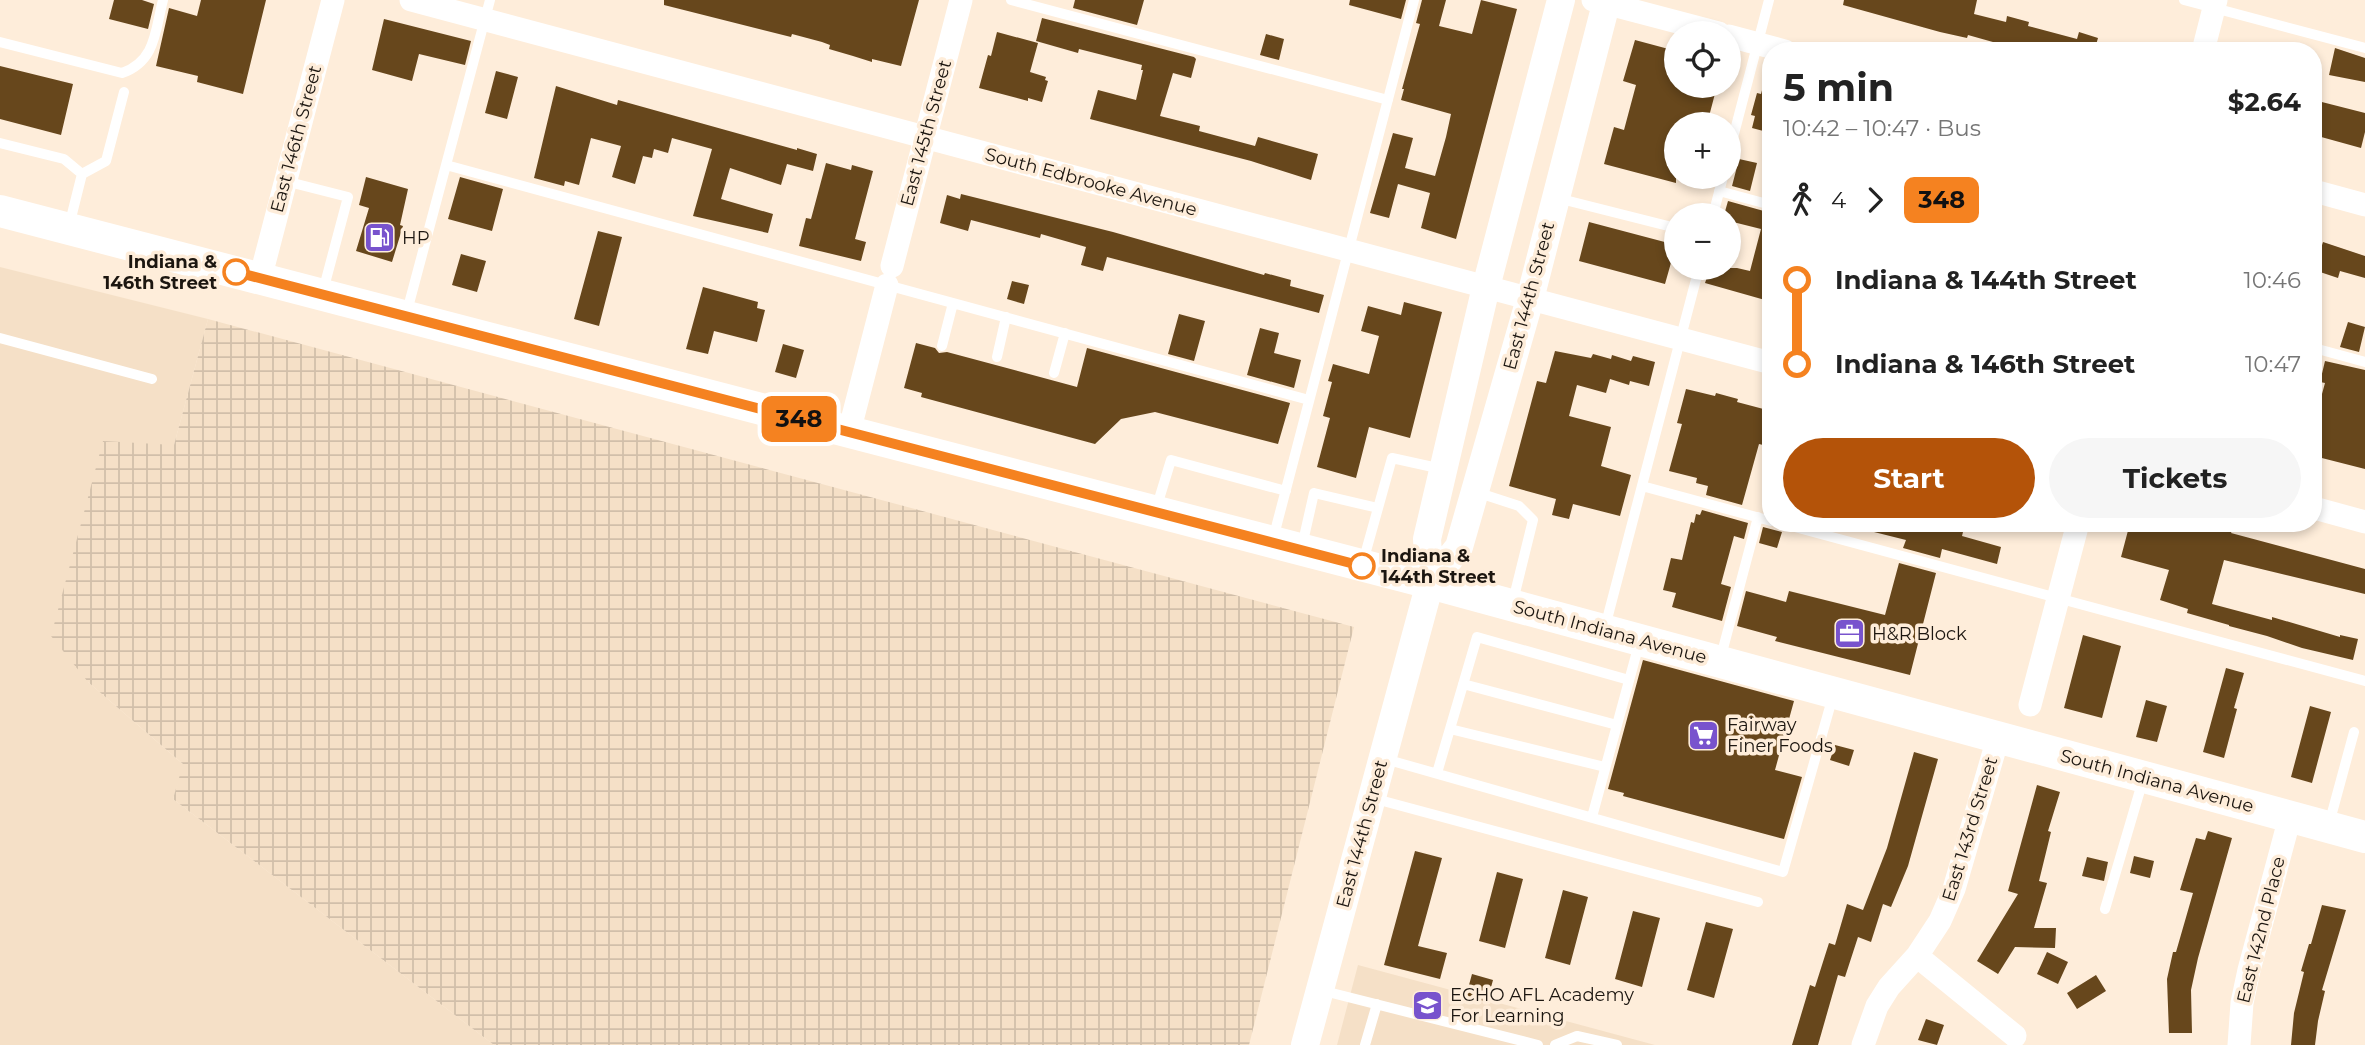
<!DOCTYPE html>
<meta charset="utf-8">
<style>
:root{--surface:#fff;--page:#f6f6f6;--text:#222;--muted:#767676;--accent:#b45309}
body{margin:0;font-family:Montserrat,sans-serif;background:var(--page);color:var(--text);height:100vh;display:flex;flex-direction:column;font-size:26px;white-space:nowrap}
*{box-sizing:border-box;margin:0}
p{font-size:23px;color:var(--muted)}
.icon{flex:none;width:38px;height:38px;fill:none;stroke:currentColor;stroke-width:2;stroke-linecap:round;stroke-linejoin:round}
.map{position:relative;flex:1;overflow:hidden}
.panel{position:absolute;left:1762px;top:42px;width:560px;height:490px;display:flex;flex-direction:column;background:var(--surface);border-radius:28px;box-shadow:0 4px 10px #0003}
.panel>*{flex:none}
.badge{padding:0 14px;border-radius:10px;font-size:24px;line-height:46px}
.controls{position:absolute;left:1664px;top:21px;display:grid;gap:14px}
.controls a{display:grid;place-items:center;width:77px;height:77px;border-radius:50%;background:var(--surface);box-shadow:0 4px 10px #0003;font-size:35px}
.map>.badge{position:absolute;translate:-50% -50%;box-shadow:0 0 0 4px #fff}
.legs{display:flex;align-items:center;gap:10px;height:77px;padding:0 21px;font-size:23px}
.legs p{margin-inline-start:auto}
.overview{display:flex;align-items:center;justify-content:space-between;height:119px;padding:0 21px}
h1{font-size:38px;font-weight:700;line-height:52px}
.action{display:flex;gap:14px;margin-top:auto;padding:14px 21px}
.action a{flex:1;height:80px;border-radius:42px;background:var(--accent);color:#fff;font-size:28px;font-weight:700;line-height:80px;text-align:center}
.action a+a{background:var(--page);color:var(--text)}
ul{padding:0 21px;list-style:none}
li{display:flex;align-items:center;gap:24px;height:84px;font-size:26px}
li i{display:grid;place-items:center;width:10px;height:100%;margin:0 9px;background:currentColor}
li i::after{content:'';width:18px;height:18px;margin:-9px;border:5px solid;border-radius:50%;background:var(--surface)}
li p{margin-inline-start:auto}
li:first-child i{background:linear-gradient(#0000 50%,currentColor 0)}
li:last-child i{background:linear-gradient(currentColor 50%,#0000 0)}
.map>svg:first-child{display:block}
.built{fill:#f5e0c7}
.industrial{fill:url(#industrial-grid)}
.building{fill:#67471c}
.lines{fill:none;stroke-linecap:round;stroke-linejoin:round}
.service{stroke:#fff;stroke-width:10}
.minor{stroke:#fff;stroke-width:23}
.tertiary{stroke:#fff;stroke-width:28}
.secondary{stroke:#fff;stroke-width:32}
.line-1-casing{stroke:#fff;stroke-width:16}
.line-1{stroke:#f58220;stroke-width:10}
.stop-1-dot{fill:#fff;stroke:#f58220;stroke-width:3.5}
.labels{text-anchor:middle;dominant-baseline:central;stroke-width:7;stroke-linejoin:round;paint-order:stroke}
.street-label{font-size:18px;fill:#1c1610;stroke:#feedda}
.poi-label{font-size:18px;fill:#1c1610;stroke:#feedda;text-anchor:start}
.stop-label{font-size:18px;font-weight:bold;fill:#1c1610;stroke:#feedda;text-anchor:end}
</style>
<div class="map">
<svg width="2365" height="1045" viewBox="0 0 2365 1045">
<defs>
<pattern id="industrial-grid" width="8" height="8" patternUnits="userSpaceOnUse" patternTransform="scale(1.75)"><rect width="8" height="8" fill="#f5e0c7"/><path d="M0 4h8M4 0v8" fill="none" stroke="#d1bfaa"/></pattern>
</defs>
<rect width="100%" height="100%" fill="#feedda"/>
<!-- built -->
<path class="built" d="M0,267L208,319L174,445L88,682L184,765L173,799L494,1045H0Z
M1358,965L1655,1045H1337Z"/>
<!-- industrial -->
<path class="industrial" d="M208,319L1354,627L1249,1045H494L173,799L183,764L88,682L51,636L103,441L174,445Z"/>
<!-- building -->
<path class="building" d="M114,0H142L154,4L148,29L109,19Z
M201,0H266L243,94L197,82L198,76L156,66L169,8L197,16Z
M664,0H919L901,66L872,59V62L853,56L829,49L830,45L822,42L792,34L791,37L664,5Z
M1075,0H1144L1137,25L1073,8Z
M1350,0H1406L1401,19L1349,5Z
M1422,0H1446L1439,26L1472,34L1481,0L1517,9L1456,239L1421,228L1430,193L1398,184L1389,218L1370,213L1393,133L1413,138L1405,168L1435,176L1446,137L1451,114L1401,100L1404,89H1402L1420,24L1416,23Z
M1844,0H1977L1974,14L2006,22L2007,16L2029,22L2028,26L2077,39L2079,32L2098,38L2096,45L2099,46V51H2013L1999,47L2000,44L1968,35L1967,38L1940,32L1843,5Z
M1042,18L1194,57L1196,59L1191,78L1173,73L1160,116L1200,126L1199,131L1255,146L1258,137L1318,154L1311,180L1251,161L1090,119L1098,90L1136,100L1143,70H1141L1142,65L1079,49L1078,53L1036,41Z
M384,19L471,41L465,65L419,54L412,81L372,70Z
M997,32L1038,43L1030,72L1046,77L1045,80L1048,81L1042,102L1028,98V101L979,88L988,55L991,56Z
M1266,34L1284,39L1279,60L1260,55Z
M1635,40L1676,51V86H1717L1707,124H1676V183L1604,164L1614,127L1624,130L1636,85L1623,81Z
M2335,48L2365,58V82L2329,75Z
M0,66L73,84L61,135L0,119Z
M496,71L518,77L507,119L485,113Z
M1766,75H1771V133L1752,128L1755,116L1751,115L1757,93L1761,94Z
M556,86L617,105L618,100L797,150V148L817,154L813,171L787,164L781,185L730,168L721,199L773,214L768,233L693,216L712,149L672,138L668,153L654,149L652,158L643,156L635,184L612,177L621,146L591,138L579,185L565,181L564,186L534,178Z
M2314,100L2365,113V132L2361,148L2314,135Z
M1739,159L1757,163L1750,191L1732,186Z
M826,163L851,170L852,165L873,171L855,239L866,242L861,261L799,246L806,218L811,219Z
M366,177L408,189L400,225L403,226L392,262L356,251L369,208L359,205Z
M460,177L503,189L492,231L448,219Z
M961,194L1113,232L1264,275L1265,273L1291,280L1290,286L1324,295L1319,313L1107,257L1103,271L1081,265L1086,247L1041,234L1040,238L971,220L968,231L940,223L947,195L960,199Z
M1728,201L1771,213V279L1765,300L1705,283L1710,268H1737L1750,271L1761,229L1729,221V215H1724Z
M1589,222L1676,245L1665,284L1579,261Z
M598,231L622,237L599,326L574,319Z
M2323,242L2365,256V278L2340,271L2338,278L2314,270Z
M461,254L486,261L477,292L452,285Z
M1012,281L1029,285L1024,304L1007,299Z
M703,287L758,302L757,308L765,310L757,342L714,331L708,354L686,349Z
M1404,302L1442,312L1410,438L1369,427L1356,478L1317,467L1330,418L1323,416L1332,382L1328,381L1333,364L1369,374L1379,336L1361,331L1368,306L1401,315Z
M1179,314L1205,321L1194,361L1168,354Z
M2348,322L2365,327L2359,352L2340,347Z
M1260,328L1279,333L1274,353L1301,360L1294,388L1247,375Z
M916,343L935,348L939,353L947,352L1077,387L1087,348L1290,403L1278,444L1155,412L1121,419L1095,444L921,397L922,393L904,388Z
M783,344L804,350L796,378L775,372Z
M1555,351L1591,358L1593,354L1611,359L1612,355L1631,361L1633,356L1655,362L1649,386L1630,381L1629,385L1610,379L1606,393L1577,385L1569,416L1611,427L1601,466L1631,475L1620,516L1573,504L1569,519L1552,515L1556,499L1509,486L1537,381L1546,383Z
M2325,361L2365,370V469L2314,456V423L2325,383L2320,382Z
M1686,389L1715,396L1716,393L1738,399L1737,402L1771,411V447L1759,444L1742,505L1706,495L1708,486L1696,483L1697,478L1669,471L1682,424L1677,423Z
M1702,510L1748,523L1744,539L1734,536L1721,584L1731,587L1722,621L1672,607L1676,593L1663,590L1671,558L1682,560L1691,522L1694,523L1696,514L1700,515Z
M1863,523H1915L1943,531L1944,527L1963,532L1962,536L2001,547L1997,564L1942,549L1940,558L1903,548L1906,540L1862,529Z
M2130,523H2191L2207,527L2208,523H2212L2233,529L2231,533L2365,569V594L2224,560L2212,604L2272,620V617L2340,637V635L2358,639L2353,660L2302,648L2267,636L2229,626V625L2187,613L2188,609L2160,600L2169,570L2121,557Z
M1763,527L1782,532L1777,548L1759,543Z
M1899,563L1936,573L1910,675L1775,641L1777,637L1737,626L1746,591L1786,602L1789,591L1885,615Z
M2083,635L2121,646L2102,718L2064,708Z
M1643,660L1794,701L1775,770L1802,777L1784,839L1623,796L1624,793L1608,789Z
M2226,668L2244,673L2234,708L2237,709L2224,758L2203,752Z
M2146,700L2167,706L2157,742L2136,737Z
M2310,706L2331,712L2312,783L2291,777Z
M1835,745L1854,750L1849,766L1830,760Z
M1914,752L1938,759L1908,866L1891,907L1883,904L1871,942L1858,937L1845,977L1838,975L1818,1045H1792L1810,985L1815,987L1829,943L1835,945L1847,904L1863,910L1887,848Z
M2037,785L2060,792L2048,831L2051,832L2039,881L2047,883L2034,928H2056L2055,948L2015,947L1998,974L1977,961L2018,894L2008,891Z
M2208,831L2232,838L2198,958L2191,990L2192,1033H2169L2167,979L2173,952H2176L2193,893L2180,890L2196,838L2205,840Z
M1415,851L1442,858L1418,946L1447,953L1440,979L1384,965Z
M2134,856L2154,861L2150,878L2130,873Z
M2087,857L2108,862L2104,881L2082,876Z
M1497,872L1523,879L1505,948L1479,941Z
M1563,890L1588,897L1570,965L1545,958Z
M2322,905L2346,910L2322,990L2325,991L2318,1021L2315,1045H2291L2294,1013L2304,972L2301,971L2309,944H2311Z
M1633,911L1660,918L1642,987L1615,979Z
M1706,922L1733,929L1714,998L1687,990Z
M2047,952L2068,962L2058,984L2037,974Z
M1472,974L1493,980L1487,1002L1466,996Z
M2096,975L2106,991L2077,1009L2067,993Z
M1926,1019L1944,1025L1937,1045L1918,1040Z"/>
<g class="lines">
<!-- service -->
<path class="service" d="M1011,0L1388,100
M2184,0L2365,48
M0,42L122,73C156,61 155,31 163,0
M0,143L64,159L82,174
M1729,153L1769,0
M446,165L1309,400
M285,181L348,197L323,291
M1719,191L1771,205
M1557,198L1676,228
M1713,215L1723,177
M69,226L82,174L106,161L124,92
M406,315L490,0
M0,338L152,379
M942,346L953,303
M2314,348L2365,362
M997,357L1006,317
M1054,373L1065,333
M1642,486L1771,521
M1476,492L1519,506L1533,520L1513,601
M1156,509L1171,460L1286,491
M1780,523L2365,681
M1273,539L1414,0
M1302,546L1314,493L1378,508
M1363,562L1392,458L1442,469
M1605,627L1699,268
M1720,660L1758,517
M1463,684L1617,725
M1450,729L1605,767
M1385,759L1783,872L1833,696
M1437,773L1477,637L1629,680
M1372,798L1758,902
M1592,817L1639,644
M2329,824L2354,732
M2105,909L2143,780
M1320,990L1538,1045
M1365,1045L1377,1004
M1555,1045L1577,1036L1617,1045"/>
<!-- minor -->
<path class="minor" d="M411,0L1771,363
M1593,0L1719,33
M1729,36L1785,51
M2203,51L2216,0
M2314,191L2365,205
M892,266L961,0
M260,279L333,0
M849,432L887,285
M2314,508L2365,522
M2030,705L2078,523
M1917,956L2015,1036
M1863,1045L1877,1006L1889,987L1917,956L1940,921L1954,889L1998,738
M2239,1045L2242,1003L2249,970L2290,817"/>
<!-- tertiary -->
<path class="tertiary" d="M1430,583L1459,547L1530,299L1607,0
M1305,1045L1430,583L1427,539L1486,287L1561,0"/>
<!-- secondary -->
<path class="secondary" d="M0,211L1430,583L2365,837"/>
</g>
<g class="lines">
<defs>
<path id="line-1" d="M236,272L1362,566"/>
</defs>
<!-- line-1 casing -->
<use href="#line-1" class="line-1-casing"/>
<!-- line-1 -->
<use href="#line-1" class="line-1"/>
</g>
<!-- icons -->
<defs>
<symbol id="fuel-square" viewBox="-11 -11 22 22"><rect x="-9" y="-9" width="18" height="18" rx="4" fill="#7853cd" stroke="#feedda"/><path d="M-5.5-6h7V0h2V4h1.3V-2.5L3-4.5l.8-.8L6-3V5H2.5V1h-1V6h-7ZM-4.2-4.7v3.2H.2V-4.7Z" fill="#fff"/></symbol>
<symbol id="office-square" viewBox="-11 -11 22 22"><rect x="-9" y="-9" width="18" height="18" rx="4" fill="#7853cd" stroke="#feedda"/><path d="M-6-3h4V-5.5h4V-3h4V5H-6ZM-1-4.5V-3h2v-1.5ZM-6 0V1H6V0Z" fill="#fff"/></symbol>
<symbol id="supermarket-square" viewBox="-11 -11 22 22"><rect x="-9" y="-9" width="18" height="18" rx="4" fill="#7853cd" stroke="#feedda"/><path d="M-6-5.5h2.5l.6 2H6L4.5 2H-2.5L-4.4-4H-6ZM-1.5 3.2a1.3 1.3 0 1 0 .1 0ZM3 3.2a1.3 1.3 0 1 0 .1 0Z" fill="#fff"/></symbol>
<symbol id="school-square" viewBox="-11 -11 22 22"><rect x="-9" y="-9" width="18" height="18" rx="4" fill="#7853cd" stroke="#feedda"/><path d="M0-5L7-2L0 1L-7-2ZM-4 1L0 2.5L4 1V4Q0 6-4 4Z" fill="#fff"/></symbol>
</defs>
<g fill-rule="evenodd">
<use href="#fuel-square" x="362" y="220" width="35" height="35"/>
<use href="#office-square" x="1832" y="616" width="35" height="35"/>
<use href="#supermarket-square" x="1686" y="718" width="35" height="35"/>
<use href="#school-square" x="1410" y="988" width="35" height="35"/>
</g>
<!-- markers -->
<g class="stop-1-dot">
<circle cx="236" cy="272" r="12"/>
<circle cx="1362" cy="566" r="12"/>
</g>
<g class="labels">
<!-- street labels -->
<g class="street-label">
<text transform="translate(926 133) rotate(-75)">East 145th Street</text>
<text transform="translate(296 139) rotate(-75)">East 146th Street</text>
<text transform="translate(1091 182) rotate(15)">South Edbrooke Avenue</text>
<text transform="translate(1529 296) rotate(-75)">East 144th Street</text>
<text transform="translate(1610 632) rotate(15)">South Indiana Avenue</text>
<text transform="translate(2157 781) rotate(15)">South Indiana Avenue</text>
<text transform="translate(1970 829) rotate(-73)">East 143rd Street</text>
<text transform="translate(1362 834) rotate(-75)">East 144th Street</text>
<text transform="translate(2261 930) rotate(-76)">East 142nd Place</text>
</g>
<!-- poi labels -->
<g class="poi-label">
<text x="402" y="238">HP</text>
<text x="1872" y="634">H&amp;R Block</text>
<text x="1727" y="725">Fairway<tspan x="1727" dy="21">Finer Foods</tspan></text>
<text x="1450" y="995">ECHO AFL Academy<tspan x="1450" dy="21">For Learning</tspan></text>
</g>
<!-- stop labels -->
<g class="stop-label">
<text x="217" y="262">Indiana &amp;<tspan x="217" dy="21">146th Street</tspan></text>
<text x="1381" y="556" text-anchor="start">Indiana &amp;<tspan x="1381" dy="21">144th Street</tspan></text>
</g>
</g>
</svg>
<div class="controls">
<a><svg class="icon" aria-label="locate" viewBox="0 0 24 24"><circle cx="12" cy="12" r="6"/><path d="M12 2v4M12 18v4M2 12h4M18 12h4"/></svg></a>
<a>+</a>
<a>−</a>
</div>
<b class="badge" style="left:799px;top:419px;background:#f58220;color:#111">348</b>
<section class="panel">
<div class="overview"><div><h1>5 min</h1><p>10:42 – 10:47 · Bus</p></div><b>$2.64</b></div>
<div class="legs"><svg class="icon" aria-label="walk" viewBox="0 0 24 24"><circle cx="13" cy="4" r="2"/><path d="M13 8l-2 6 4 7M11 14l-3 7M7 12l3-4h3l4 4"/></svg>4<svg class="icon" aria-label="forward" viewBox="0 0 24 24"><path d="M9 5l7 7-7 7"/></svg><b class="badge" style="background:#f58220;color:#111">348</b></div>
<ul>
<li><i style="color:#f58220"></i><b>Indiana &amp; 144th Street</b><p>10:46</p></li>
<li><i style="color:#f58220"></i><b>Indiana &amp; 146th Street</b><p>10:47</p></li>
</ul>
<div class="action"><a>Start</a><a>Tickets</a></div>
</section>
</div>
